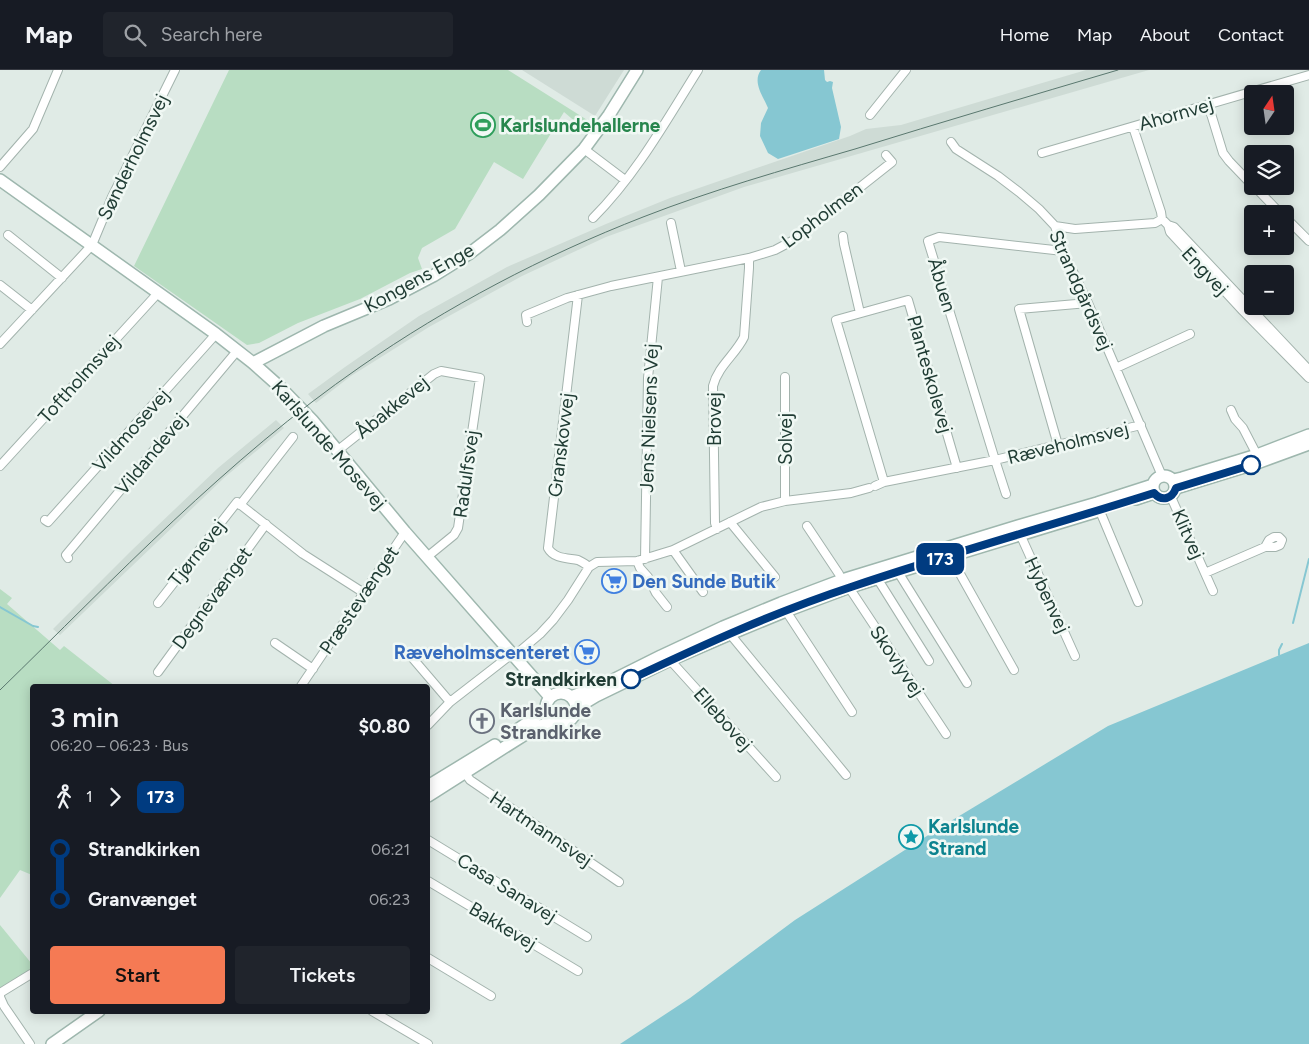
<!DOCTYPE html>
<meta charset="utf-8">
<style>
:root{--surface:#171b24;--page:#20242c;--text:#f1f3f6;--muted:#9ea1a6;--line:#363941;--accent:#f57a54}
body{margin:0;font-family:Figtree,sans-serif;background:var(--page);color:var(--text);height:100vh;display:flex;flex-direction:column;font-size:19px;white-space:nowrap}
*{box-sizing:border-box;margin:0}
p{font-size:16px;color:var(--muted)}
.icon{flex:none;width:28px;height:28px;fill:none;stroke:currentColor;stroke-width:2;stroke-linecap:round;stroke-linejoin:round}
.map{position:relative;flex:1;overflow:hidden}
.side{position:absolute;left:30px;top:614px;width:400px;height:330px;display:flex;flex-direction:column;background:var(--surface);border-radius:5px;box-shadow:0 2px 12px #0003}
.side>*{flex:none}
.badge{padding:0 10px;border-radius:8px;font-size:18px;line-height:32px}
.needle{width:32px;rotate:13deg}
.controls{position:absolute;left:1244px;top:15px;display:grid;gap:10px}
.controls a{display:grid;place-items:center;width:50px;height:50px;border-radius:5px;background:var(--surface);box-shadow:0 2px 12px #0003;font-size:25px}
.map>.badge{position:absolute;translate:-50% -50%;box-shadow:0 0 0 2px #fff}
.legs{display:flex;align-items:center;gap:8px;height:55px;padding:0 20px;font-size:16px}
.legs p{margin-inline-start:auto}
.head{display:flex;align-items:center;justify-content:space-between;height:85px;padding:0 20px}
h1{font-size:28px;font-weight:600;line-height:38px}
.action{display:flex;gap:10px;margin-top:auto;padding:10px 20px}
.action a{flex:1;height:58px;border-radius:5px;background:var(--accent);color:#111;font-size:20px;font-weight:600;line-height:58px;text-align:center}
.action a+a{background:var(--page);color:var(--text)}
ul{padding:0 20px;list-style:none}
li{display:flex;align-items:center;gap:18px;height:50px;font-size:19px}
li i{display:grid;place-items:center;width:8px;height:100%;margin:0 6px;background:currentColor}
li i::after{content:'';width:12px;height:12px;margin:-6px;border:4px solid;border-radius:50%;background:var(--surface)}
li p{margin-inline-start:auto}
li:first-child i{background:linear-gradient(#0000 50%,currentColor 0)}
li:last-child i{background:linear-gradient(currentColor 50%,#0000 0)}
header{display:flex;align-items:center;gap:30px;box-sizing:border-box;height:70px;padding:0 25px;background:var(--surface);border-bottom:1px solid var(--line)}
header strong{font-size:24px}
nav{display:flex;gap:28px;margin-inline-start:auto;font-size:18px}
.search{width:350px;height:45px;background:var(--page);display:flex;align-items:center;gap:12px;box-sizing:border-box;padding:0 18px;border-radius:5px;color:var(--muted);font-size:19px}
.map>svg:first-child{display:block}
.built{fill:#cedbd5}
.green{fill:#b8ddc2}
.water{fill:#86c7d2}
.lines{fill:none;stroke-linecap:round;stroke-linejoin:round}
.stream{stroke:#86c7d2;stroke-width:2}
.street-casing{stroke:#a3b3ad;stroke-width:10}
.secondary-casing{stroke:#9eb7ae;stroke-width:14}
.street{stroke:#fff;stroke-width:8}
.secondary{stroke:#fff;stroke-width:11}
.tram{stroke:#5a786f;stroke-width:1}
.line-1-casing{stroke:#fff;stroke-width:11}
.line-1{stroke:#003b80;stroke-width:8}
.stop-1-dot{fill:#fff;stroke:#003b80;stroke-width:2.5}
.labels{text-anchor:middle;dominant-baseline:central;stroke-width:5;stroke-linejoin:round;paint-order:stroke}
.street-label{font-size:19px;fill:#203c34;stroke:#f0f8f4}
.leisure-label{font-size:19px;font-weight:bold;fill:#27864d;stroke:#f0f8f4;text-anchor:start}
.shop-label{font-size:19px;font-weight:bold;fill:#366cbe;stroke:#f0f8f4;text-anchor:start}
.stop-label{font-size:19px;font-weight:bold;fill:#203c34;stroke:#f0f8f4;text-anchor:end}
.worship-label{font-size:19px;font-weight:bold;fill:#5b616d;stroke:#f0f8f4;text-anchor:start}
.culture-label{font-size:19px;font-weight:bold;fill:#0d838f;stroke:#f0f8f4;text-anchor:start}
</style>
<header>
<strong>Map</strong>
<div class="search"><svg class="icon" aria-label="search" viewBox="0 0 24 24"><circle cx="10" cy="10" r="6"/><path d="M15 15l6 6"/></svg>Search here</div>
<nav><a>Home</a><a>Map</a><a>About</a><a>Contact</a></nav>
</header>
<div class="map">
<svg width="1309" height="974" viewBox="0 0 1309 974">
<rect width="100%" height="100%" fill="#e0ebe6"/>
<!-- built -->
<path class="built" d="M522,0H624L595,46Z
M1086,0H1149L744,117L606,167L522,206L429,257L351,306L316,333L308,324L345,297L419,246L507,197L606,154L670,128L850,66L866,59L901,55Z
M276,350L284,358L225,407L60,565L53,559L131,481L218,398Z"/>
<!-- green -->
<path class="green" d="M229,0H508L592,53L585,60L564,42L523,109L494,92L455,159L422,178L418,188L422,199L410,203L360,229L298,253L259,273L247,275L134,196Z
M0,519L12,528L7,534L60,580L64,576L115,616H32V805L20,800L0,828Z
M0,855L32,894V901L0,923Z"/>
<!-- water -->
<path class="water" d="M761,0H824L825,10L827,12L830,11L833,12L832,18L841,57L839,69L778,89L768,83L760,66L761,53L768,38C763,26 752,12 761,0Z
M1309,573V974H620L690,928L795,850L941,757L1108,656Z"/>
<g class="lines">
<!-- stream -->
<path class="stream" d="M0,537L33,556L38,557
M1293,553L1309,489
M1279,585V580L1282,574"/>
<defs>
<path id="street" d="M1208,34L1223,83L1229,91L1252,115
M870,45L906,0
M1133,57L1161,142L1162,149
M951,72L956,79L998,106L1019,122L1039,139L1055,156L1063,181L1088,233L1162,406
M584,79L625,110
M1042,83L1309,5
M0,97L33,59L58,0
M1254,116L1281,144
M1285,147L1309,171
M593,148C636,105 666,51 698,0
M671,153L681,201
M1168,155L1170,162L1243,241L1309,308
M1055,156L1075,159L1155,153L1162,149L1168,155L1174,157L1309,300
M8,165L62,208
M843,166L844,174L860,243
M0,215L32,240
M578,225L548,478C554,489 568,488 578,490C582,492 586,494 589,497
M527,252L526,245L567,228L611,216L749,188L775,180L792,171L892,92L886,85
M0,274L92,175L112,127L175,0
M1116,298L1190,264
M1231,340L1235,349L1243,358L1257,385
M1058,375L1019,239L1088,233
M337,381L434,304L441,301L480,308L458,458L454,465L427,487
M0,396L158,223
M884,412L836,250L908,230L957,398
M875,416L884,412L995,390L1141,355
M1006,424L995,390L928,171L939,167L1063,181
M1171,427L1213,521
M785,431V307
M1098,434L1102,446L1138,532
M240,435L293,367
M45,450L48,452L216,264
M730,452L775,507
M807,456L839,504L842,510
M717,459L715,453L713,316C718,296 736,284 744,267L749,198V188
M1020,464L1075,586
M673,480L703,522
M950,486L1014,600
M68,488L66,485L237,281
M645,489L648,308L658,207
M637,491L640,498L648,507L656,523L667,537
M898,502L967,613
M1205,503L1265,477H1275L1280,475L1282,470L1279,467H1274L1269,470L1265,477
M877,508L929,591
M850,517L852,522L946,664
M158,533L237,432L303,484L364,523
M786,541L852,642
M730,564L846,705
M275,573L313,599
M409,584L450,632
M514,586L540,564L553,550L568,530L589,497L597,492L637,491L673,480L761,437L785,431L851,423L869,418
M670,590L776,707
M158,602L266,454
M301,616L405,462
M428,655L450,632L512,584
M465,703L470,710L619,812
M428,770L587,867
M428,811L578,901
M428,888L491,926
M0,926V923L31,904
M0,927L4,936L30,974
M372,941L428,974"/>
<path id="secondary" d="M0,110L216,264L253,293L281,318L312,350L405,462L550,627
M253,293L324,256L389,229L433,206L470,183L500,160L539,125L584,79L609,45L637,0
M1153 417a11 11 0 1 1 22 0a11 11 0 1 1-22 0Z
M1173,410L1182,408L1257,385L1309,365
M1176,418L1257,393L1309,374
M1136,429L1154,423
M546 638a15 15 0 1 1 30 0a15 15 0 1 1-30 0Z
M571,627L605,614L661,586L723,557L781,533L842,510L1018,456L1097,433L1153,415
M576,638L596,626L670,590L730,564L786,541L850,517L898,502L1095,442
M514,662L530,651L545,639
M428,716L495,675
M428,726L527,663L551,651
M52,974L99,941"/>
</defs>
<!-- street casing -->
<use href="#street" class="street-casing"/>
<!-- secondary casing -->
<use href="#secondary" class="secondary-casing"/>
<!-- street -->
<use href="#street" class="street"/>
<!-- secondary -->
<use href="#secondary" class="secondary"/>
<!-- tram -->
<path class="tram" d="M0,620C115,508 227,389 360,297C448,236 543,186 643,147C712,120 783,100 855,79C942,52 1030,26 1118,0"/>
</g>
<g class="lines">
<defs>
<path id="line-1" d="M631,609C703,575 775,542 851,517C951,483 1053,455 1154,423C1162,432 1172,429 1176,418L1251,395"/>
</defs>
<!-- line-1 casing -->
<use href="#line-1" class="line-1-casing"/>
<!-- line-1 -->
<use href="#line-1" class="line-1"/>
</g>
<!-- icons -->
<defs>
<symbol id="stadium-ring" viewBox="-11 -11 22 22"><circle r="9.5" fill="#f0f8f4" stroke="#2e9e5b" stroke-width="1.5"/><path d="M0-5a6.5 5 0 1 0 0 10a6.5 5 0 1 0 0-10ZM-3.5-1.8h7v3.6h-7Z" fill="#2e9e5b"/></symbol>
<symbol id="supermarket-ring" viewBox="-11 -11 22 22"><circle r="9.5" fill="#f0f8f4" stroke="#3f7fe0" stroke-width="1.5"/><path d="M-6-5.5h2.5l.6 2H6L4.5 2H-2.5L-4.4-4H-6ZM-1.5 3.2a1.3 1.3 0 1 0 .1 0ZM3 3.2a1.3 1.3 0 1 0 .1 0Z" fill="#3f7fe0"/></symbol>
<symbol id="church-ring" viewBox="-11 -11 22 22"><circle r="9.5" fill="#f0f8f4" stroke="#6b7280" stroke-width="1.5"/><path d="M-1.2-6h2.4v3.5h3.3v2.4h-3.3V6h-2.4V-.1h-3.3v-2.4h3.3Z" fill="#6b7280"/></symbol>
<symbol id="sight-ring" viewBox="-11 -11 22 22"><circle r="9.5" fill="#f0f8f4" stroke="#0f9aa8" stroke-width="1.5"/><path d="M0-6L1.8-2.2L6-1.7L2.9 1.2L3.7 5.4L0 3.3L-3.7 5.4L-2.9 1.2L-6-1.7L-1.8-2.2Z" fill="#0f9aa8"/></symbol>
</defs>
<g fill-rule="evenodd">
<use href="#stadium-ring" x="469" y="41" width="28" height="28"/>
<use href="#supermarket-ring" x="600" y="497" width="28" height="28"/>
<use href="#supermarket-ring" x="573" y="568" width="28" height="28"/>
<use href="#church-ring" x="468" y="637" width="28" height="28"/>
<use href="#sight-ring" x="897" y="753" width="28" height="28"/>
</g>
<!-- markers -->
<g class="stop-1-dot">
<circle cx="1251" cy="395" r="9"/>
<circle cx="631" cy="609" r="9"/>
</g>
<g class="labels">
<!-- street labels -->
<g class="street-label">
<text transform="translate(1176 44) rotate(-16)">Ahornvej</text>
<text transform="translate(133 87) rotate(-64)">Sønderholmsvej</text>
<text transform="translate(822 145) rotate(-37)">Lopholmen</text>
<text transform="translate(1205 201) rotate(47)">Engvej</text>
<text transform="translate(419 208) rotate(-29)">Kongens Enge</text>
<text transform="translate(942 215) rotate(73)">Åbuen</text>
<text transform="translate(1081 220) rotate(66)">Strandgårdsvej</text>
<text transform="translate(930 304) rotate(74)">Planteskolevej</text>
<text transform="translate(79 309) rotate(-48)">Toftholmsvej</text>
<text transform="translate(392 337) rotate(-39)">Åbakkevej</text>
<text transform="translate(649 348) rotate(-88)">Jens Nielsens Vej</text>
<text transform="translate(714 349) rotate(-90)">Brovej</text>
<text transform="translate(131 360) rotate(-48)">Vildmosevej</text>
<text transform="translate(785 369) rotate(-90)">Solvej</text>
<text transform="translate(1068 373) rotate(-14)">Ræveholmsvej</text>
<text transform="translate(329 375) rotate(49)">Karlslunde Mosevej</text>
<text transform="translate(561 375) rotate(-83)">Granskovvej</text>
<text transform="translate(151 384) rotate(-50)">Vildandevej</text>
<text transform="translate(466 404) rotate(-82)">Radulfsvej</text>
<text transform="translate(1188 464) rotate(66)">Klitvej</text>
<text transform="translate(197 483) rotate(-52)">Tjørnevej</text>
<text transform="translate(1047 525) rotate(65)">Hybenvej</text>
<text transform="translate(212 528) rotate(-54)">Degnevænget</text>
<text transform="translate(359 530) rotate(-56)">Præstevænget</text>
<text transform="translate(897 591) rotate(56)">Skovlyvej</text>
<text transform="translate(723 649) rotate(48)">Ellebovej</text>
<text transform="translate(541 759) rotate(34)">Hartmannsvej</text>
<text transform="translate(507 818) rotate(32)">Casa Sanavej</text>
<text transform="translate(503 856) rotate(31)">Bakkevej</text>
</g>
<!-- leisure labels -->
<g class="leisure-label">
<text x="500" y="55">Karlslundehallerne</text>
</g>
<!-- shop labels -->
<g class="shop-label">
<text x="632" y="511">Den Sunde Butik</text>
<text x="570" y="582" text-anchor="end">Ræveholmscenteret</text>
</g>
<!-- stop labels -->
<g class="stop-label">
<text x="617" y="609">Strandkirken</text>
</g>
<!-- worship labels -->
<g class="worship-label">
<text x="500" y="640">Karlslunde<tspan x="500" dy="22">Strandkirke</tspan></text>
</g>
<!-- culture labels -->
<g class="culture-label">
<text x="928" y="756">Karlslunde<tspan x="928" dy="22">Strand</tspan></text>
</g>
</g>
</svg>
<div class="controls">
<a><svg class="needle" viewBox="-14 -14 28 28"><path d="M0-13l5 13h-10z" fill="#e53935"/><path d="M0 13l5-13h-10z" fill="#9ea1a6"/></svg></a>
<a><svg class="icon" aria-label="layers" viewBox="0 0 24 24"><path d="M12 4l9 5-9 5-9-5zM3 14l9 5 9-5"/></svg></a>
<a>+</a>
<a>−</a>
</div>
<b class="badge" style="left:940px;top:489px;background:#003b80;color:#fff">173</b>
<section class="side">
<div class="head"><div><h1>3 min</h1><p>06:20 – 06:23 · Bus</p></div><b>$0.80</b></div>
<div class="legs"><svg class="icon" aria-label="walk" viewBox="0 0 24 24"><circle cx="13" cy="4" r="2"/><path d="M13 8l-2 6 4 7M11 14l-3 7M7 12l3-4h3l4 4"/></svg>1<svg class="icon" aria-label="forward" viewBox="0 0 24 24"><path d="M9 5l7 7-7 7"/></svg><b class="badge" style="background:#003b80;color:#fff">173</b></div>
<ul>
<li><i style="color:#003b80"></i><b>Strandkirken</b><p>06:21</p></li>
<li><i style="color:#003b80"></i><b>Granvænget</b><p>06:23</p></li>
</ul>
<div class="action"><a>Start</a><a>Tickets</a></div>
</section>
</div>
